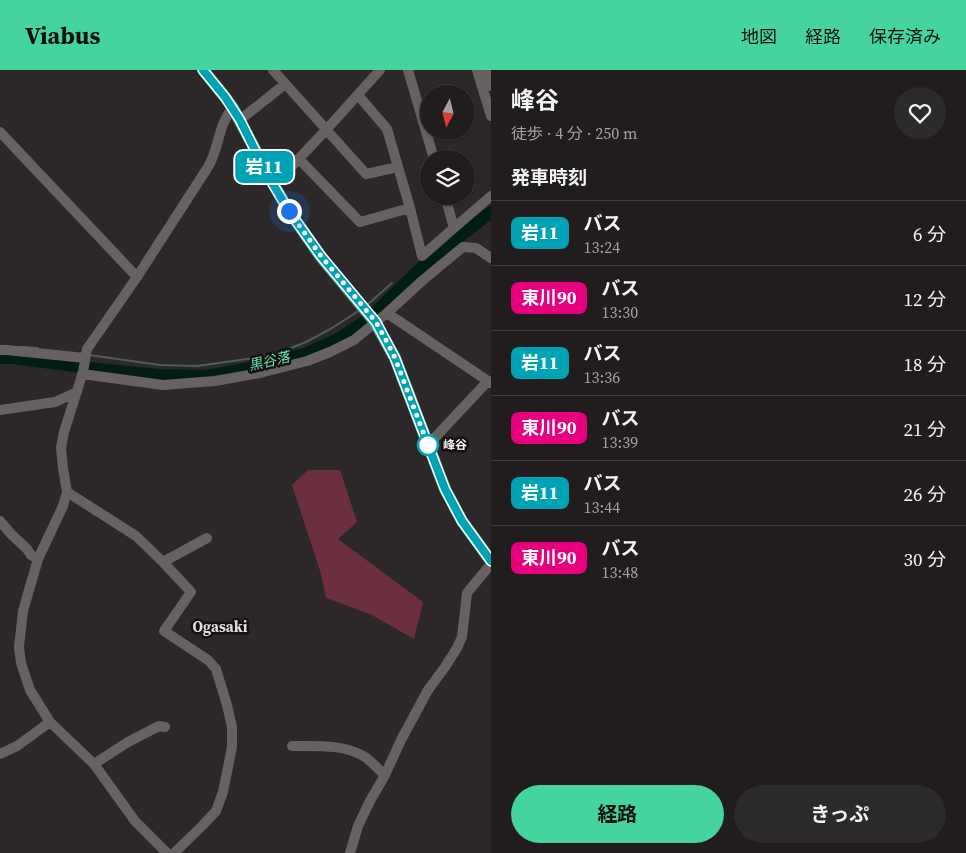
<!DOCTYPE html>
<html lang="ja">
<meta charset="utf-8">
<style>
:root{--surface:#211d1e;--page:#2d2a2b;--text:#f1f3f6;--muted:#a2a2a4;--line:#3e3b3c;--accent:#46d49e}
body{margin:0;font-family:"Source Serif 4","Noto Sans JP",serif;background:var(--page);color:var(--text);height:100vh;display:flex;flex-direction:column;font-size:19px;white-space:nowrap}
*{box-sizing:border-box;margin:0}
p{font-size:16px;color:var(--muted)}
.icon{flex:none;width:28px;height:28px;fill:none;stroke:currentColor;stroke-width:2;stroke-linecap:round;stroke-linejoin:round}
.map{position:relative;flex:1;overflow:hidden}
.panel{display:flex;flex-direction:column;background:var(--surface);width:475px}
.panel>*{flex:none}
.badge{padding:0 10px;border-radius:8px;font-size:18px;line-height:32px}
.needle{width:32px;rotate:187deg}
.tools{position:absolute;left:420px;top:15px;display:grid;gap:10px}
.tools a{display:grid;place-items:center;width:55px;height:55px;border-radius:50%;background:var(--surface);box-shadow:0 1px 4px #0004,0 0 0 1px var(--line);font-size:25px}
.you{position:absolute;width:25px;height:25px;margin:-12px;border:4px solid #fff;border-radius:50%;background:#1a73e8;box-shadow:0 0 0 8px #1a73e833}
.map>.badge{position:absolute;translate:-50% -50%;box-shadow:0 0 0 2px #fff}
h2{padding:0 20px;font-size:19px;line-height:45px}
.round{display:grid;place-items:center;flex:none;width:52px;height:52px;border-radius:26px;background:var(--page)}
.headline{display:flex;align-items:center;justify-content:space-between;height:85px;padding:0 20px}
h1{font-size:24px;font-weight:700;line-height:38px}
.action{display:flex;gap:10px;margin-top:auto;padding:10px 20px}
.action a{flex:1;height:58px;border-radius:30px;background:var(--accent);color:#111;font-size:20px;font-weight:700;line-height:58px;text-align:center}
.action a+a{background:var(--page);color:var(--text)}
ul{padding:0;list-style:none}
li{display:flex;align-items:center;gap:15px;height:65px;padding:0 20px;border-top:1px solid var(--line)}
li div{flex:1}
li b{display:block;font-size:19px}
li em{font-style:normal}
li .badge{min-width:55px;font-weight:700;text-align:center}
header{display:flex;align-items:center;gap:30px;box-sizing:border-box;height:70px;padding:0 25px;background:var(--accent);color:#111}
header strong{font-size:24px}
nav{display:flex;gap:28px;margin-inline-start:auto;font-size:18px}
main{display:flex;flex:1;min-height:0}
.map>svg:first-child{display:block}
.green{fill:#6b2f3f}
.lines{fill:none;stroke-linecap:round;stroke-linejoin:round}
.stream{stroke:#4c5e56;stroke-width:2}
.river{stroke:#021e13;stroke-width:12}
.minor{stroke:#676162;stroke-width:10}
.major{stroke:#48a584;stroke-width:12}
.line-casing{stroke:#fff;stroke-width:11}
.line{stroke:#00a3b4;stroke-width:8}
.walk{stroke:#f7f3f4;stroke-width:5;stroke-dasharray:0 9}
.stop-dot{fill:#fff;stroke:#00a3b4;stroke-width:2.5}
.labels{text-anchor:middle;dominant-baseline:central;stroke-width:5;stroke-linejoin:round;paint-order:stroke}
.stop-label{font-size:12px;font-weight:bold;fill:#f7f3f4;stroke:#131111;text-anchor:start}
.water-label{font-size:14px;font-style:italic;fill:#62dbaa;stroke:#131111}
.quarter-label{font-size:15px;font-weight:bold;fill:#e4ddde;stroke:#131111}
</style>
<header>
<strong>Viabus</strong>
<nav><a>地図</a><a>経路</a><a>保存済み</a></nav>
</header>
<main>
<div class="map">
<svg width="491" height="783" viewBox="0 0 491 783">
<rect width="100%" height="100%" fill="#2c2728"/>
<!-- green -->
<path class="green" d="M308,400H340L357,452L338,469L423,532L414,569L370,544L326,528L321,504L292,415Z"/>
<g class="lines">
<!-- stream -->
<path class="stream" d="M367,235L392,213
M22,277L38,278
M89,285L160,295L197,296L254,288L281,282L306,272L332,258L360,240"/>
<!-- river -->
<path class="river" d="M0,288H12L106,300L158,305L207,306L259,296L307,283L338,269L367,250L426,193L491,142"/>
<!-- minor -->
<path class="minor" d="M273,0L366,104L398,97
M408,0L434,89
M477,0L491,46
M486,0L491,16
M358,25L387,59L410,138L422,186L454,158L445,126
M240,50L285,14
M0,62L137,207
M299,89L360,152L410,138
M274,115L326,60L380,0
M454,158L491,126
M387,243L491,313
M0,280H7L85,288
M82,304L163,315L215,311L260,303L307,291L330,282L354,270L387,243L423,210L463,177L476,178L491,188
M0,340L55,332L77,322
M428,375L488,311
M67,422L136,466L163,492L191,522L164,561L208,590L216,599L227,635L232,657V677L223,722L216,741L202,756L174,783
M0,451L11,464L27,479L31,485L38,489
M163,492L207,468
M292,676C317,676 344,674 365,687C372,692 379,700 385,705
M0,684L17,676L50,652
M94,694L128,672L159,656L165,657
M167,783L135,751L94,694L50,652L30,620L21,593L19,577L23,541L38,489L63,436L67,422L63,398L61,378L64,362L83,302L87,279L137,207L208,97C220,77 217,56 233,38
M350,783L358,756L370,731L385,705L401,670L428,620L445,597L457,578L462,567L467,523L491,494"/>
<!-- major -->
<path class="major" d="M203,0L225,27L233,38L274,115L289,141L321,187L375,252L395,288L445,419L462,451L491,491"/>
</g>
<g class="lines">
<defs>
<path id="line" d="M203,0L225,27L240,50L268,106L289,141L321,186L376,252L395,288L445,419L462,451L491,491"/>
</defs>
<!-- line casing -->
<use href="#line" class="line-casing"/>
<!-- line -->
<use href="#line" class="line"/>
<!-- walk -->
<path class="walk" d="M289,141L321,186L376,252L387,272L395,288L428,375"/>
</g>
<!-- markers -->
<circle class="stop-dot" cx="428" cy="375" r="10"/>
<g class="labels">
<!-- stop labels -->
<g class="stop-label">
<text x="443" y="375">峰谷</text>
</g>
<!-- water labels -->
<g class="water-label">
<text transform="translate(269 291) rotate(-13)">黒谷落</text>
</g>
<!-- quarter labels -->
<g class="quarter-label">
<text x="220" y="556">Ogasaki</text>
</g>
</g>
</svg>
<div class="tools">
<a><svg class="needle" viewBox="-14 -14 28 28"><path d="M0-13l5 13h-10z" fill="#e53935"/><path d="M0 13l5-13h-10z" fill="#a2a2a4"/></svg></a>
<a><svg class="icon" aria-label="layers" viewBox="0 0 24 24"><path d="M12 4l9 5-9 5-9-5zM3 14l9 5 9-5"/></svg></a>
</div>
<div class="you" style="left:289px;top:141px"></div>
<b class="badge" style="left:264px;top:97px;background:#00a3b4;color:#fff">岩11</b>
</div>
<section class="panel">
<div class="headline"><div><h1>峰谷</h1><p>徒歩 · 4 分 · 250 m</p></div><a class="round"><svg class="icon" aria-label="heart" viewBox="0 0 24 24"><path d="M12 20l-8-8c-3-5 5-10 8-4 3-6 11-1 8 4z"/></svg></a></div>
<h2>発車時刻</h2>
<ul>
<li><span class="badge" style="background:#00a3b4;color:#fff">岩11</span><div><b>バス</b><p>13:24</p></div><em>6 分</em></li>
<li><span class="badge" style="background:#e6007e;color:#fff">東川90</span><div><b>バス</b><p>13:30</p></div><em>12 分</em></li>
<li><span class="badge" style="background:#00a3b4;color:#fff">岩11</span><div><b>バス</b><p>13:36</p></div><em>18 分</em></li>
<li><span class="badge" style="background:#e6007e;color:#fff">東川90</span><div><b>バス</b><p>13:39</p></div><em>21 分</em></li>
<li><span class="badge" style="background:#00a3b4;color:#fff">岩11</span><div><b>バス</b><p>13:44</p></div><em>26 分</em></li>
<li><span class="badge" style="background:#e6007e;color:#fff">東川90</span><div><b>バス</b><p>13:48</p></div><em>30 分</em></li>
</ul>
<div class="action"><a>経路</a><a>きっぷ</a></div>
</section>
</main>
